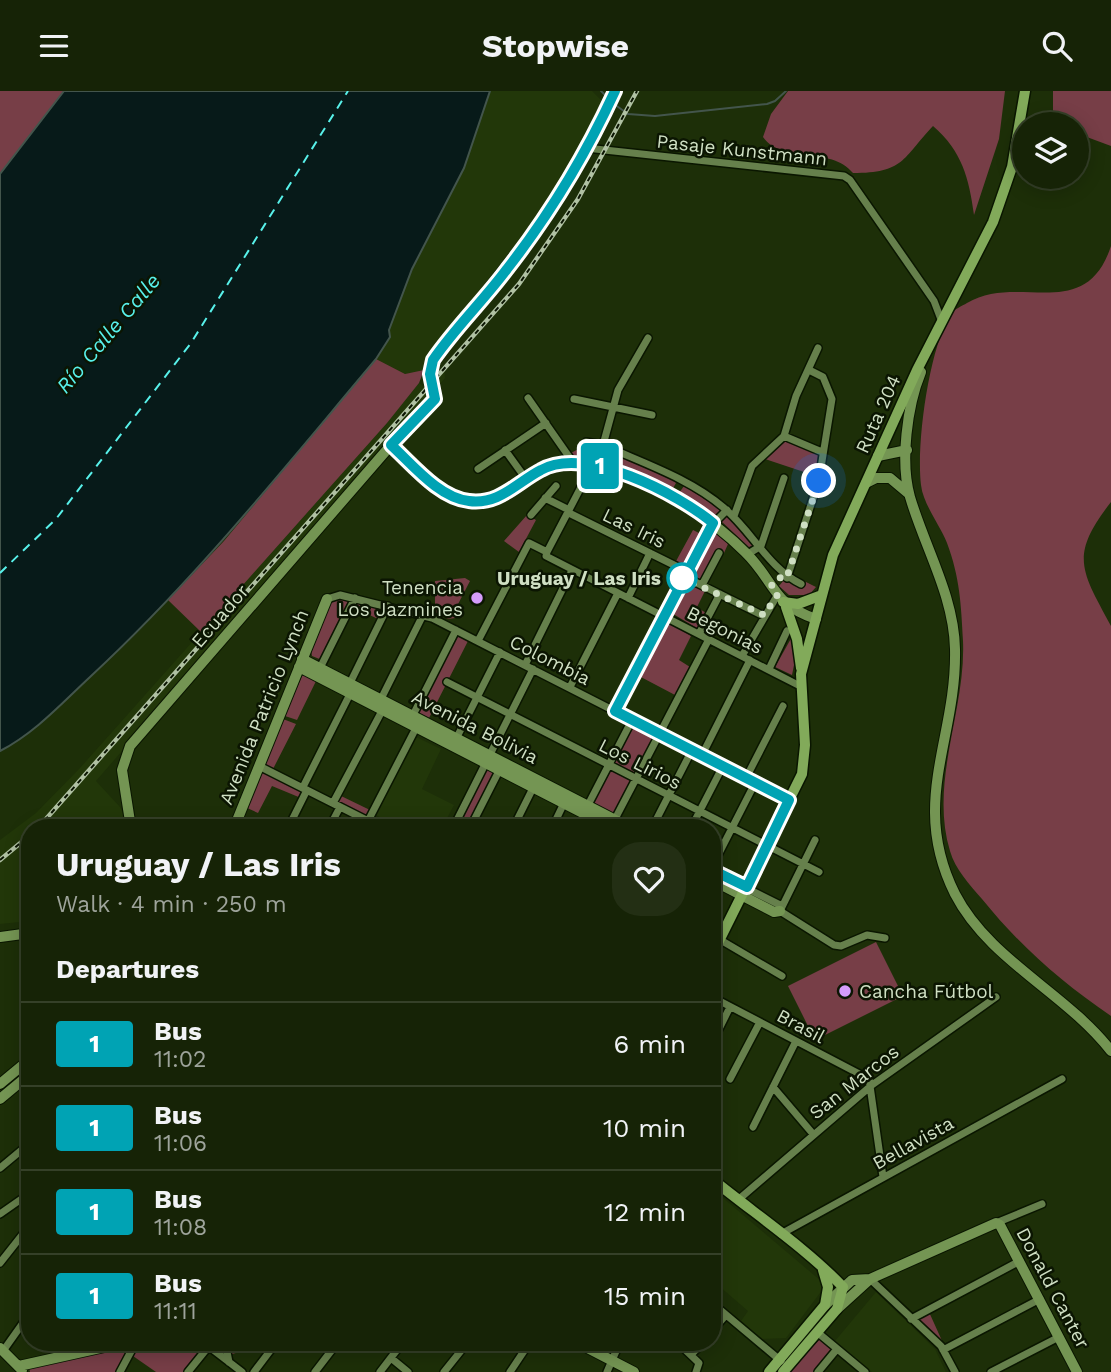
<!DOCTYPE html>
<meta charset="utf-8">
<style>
:root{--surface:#162306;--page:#232f14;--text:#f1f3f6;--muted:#9ea49b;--line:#354028}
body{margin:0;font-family:"Work Sans",sans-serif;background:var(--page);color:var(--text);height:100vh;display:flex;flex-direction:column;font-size:26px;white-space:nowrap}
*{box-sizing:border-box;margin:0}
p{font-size:23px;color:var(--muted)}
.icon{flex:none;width:38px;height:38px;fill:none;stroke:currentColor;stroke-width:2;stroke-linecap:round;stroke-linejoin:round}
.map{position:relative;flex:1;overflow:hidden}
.sheet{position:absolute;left:21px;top:728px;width:700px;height:532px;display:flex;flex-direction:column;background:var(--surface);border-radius:28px;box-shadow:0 4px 18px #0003,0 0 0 2px var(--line)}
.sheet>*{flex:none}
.badge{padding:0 14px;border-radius:5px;font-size:24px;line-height:46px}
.buttons{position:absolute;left:1012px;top:21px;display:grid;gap:14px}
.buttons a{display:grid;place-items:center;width:77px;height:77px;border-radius:50%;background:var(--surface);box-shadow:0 4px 18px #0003,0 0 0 2px var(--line);font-size:35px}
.you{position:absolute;width:35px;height:35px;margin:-18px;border:5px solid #fff;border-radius:50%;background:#1a73e8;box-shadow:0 0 0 10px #1a73e833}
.map>.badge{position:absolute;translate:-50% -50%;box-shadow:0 0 0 4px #fff}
h2{padding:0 35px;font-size:26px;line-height:63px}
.round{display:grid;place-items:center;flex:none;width:74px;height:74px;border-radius:28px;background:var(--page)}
.overview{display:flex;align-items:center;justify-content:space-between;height:119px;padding:0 35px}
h1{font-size:33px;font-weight:700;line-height:52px}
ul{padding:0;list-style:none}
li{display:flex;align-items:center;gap:21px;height:84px;padding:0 35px;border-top:2px solid var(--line)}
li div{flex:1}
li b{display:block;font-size:26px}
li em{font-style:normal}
li .badge{min-width:77px;font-weight:700;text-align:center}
header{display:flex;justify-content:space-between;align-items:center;height:91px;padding:0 35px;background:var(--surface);font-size:32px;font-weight:700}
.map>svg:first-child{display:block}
.built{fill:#223709}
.green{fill:#773e47}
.water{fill:#071a19;stroke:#43554c;stroke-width:2}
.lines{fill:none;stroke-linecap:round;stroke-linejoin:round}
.stream{stroke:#43554c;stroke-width:2}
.ferry{stroke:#58f1ea;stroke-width:2;stroke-dasharray:9 7;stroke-linecap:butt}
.street-casing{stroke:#0a1600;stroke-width:10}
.secondary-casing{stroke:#0a1600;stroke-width:12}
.primary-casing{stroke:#0a1600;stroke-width:13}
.street{stroke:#66804c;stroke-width:7}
.secondary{stroke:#749553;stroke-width:10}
.primary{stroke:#82aa5a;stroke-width:10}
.rail-casing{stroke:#b0c1a3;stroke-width:4.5}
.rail{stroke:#0b1502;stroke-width:2;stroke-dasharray:5;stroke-linecap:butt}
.line-casing{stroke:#fff;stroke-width:16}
.line{stroke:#00a3b4;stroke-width:10}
.walk{stroke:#cfdfc3;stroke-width:7;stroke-dasharray:0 12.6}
.stop-dot{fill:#fff;stroke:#00a3b4;stroke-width:3.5}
.poi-dot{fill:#d59cfb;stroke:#0b1502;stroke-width:2.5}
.labels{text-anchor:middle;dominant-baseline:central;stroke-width:5;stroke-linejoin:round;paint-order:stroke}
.street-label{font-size:19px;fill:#cfdfc3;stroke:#0b1502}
.stop-label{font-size:19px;font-weight:bold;fill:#cfdfc3;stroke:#0b1502;text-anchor:end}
.poi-label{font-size:19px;fill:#cfdfc3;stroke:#0b1502;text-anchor:end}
.water-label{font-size:21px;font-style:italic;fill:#58f1ea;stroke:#0b1502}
</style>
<header><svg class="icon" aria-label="menu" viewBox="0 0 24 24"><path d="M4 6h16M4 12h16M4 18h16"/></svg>Stopwise<svg class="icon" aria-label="search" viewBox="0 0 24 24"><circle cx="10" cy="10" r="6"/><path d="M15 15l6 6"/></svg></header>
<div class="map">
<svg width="1111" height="1281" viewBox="0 0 1111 1281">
<rect width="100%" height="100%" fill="#1d2f08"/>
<!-- built -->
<path class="built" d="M490,0H592L604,12L552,103L496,182L430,263L424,279L405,283L376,268L390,246L389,240L412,178L464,77Z
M444,276L445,287L96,690L120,716L125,726L122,737H30V830L0,833V749L36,722L80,677L387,332L419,292L425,296Z
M414,645L441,658L422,698L454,714L442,737H401L374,723Z
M723,1107L821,1190L823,1198L786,1247L761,1248L741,1230L748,1220L712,1189V1122Z
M876,1201L935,1258L946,1281H872L835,1250Z"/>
<!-- green -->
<path class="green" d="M0,0H64L0,83Z
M788,0H1005L999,48L974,124C969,87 962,60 933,35C902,68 904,82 853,82C830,54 783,74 763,46L771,23Z
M1053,0H1111V55L1076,42V33L1053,32Z
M1111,155V411C1069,465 1081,479 1111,535V925C1061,891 1020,855 982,808C970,794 955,778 950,760C929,690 966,620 963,550C961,513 960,487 947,452C940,434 923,413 921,394C916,353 929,259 950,224C954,218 962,215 967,212C1018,181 1085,234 1111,155Z
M376,268L405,283L424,279L419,292L387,332L201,541L168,509L224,450Z
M784,350L818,363L816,385L765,368Z
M584,355L596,356L594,366L573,365L571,362Z
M610,359L674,389L676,392L672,399C648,388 629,375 604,367L607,360Z
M684,395L722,419L717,425L679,402Z
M527,424L536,429L519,461L504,450Z
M727,424L756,453L749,456L721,430Z
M693,439L701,443L683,476L675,472Z
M714,441L728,453L724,462L715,460L701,489L690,481L710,442Z
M465,487L470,490L455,519L463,526L448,528L435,521V490Z
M784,489L801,496L806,491L816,496L809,504H789L779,495Z
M686,491L705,500L697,516L706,522L698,538L670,521Z
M344,506L386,517L380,529L351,515L322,569L312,565L311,559L331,510Z
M670,532L691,545L679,569L690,576L675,604L639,585L666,533Z
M457,544L468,550L429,627L417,621Z
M793,544L796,564L792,584L775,576Z
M306,583L317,588L297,629L285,625L302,585Z
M283,628L296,633L273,678L264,673Z
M633,634L654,646L614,726L591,714Z
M486,677L496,680L468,737H456Z
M266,682L304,701L301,707L272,695L258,722L245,716L259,683Z
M339,704L370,719L367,725L335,710Z
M876,851L903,905L815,949L788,895Z
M929,1221L943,1252L918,1227Z
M820,1248L833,1260L815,1281H788Z
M139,1251H198L203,1256L183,1281H156L133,1265Z
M230,1251H279L232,1263Z
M126,1255V1263L115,1281H30L29,1277Z"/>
<!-- water -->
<path class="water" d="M64,0H490L464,77L412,178L389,239L390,246L376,268C284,377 195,489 90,586C62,612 35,642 0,660V83Z"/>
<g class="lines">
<!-- stream -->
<path class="stream" d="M601,0L606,5
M614,13L628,23L655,25L767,13L775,10L786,0"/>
<!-- ferry -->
<path class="ferry" d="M0,482L56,428L191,252L348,0"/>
<defs>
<path id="street" d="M586,57L844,85L850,89L934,210L942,231
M528,307L572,370
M574,308L652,324
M784,345L822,361
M586,351L603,354C643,372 691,388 724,417C751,439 769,478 801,493
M505,359L526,388
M478,378L546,332
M545,407L569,419
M569,422L686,480
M531,424L556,395
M734,425L752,375L784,345L796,305L818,257
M547,461L603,354L618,299L648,247
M748,463L761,455L784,387
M683,485L764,525
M787,487L819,389L832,308L823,286L809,279
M702,494L719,462
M628,507L650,462
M327,508L340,504L432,527L789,709
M699,543L720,503
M478,550L529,452L547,461L546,465L800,595
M742,565L778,503
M525,574L572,479
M320,577L355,507
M769,578L787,540
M447,591L819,781
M350,592L388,515
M570,596L618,502
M381,608L423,524
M615,620L708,438L727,419
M413,624L456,539
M457,646L500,561
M702,664L750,569
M259,675L382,737
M746,687L783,615
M303,696L351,601
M333,712L383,618
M588,714L632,629
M615,728L709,548
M368,730L417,635
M288,737L307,699
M329,737L340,716
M453,737L533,578
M470,737L500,678
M513,737L534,695
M552,737L564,712
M652,737L692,659
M691,737L723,675
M815,749L780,820L834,854L841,855L867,844L885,847
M712,776L755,692
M746,797L782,815
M712,844L782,885
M712,906L869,988L883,1086
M712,952L730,916
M730,988L760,931
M773,996L813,1043
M753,1036L796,950
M0,1077L30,1052
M738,1109L872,994L996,906
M0,1123L30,1102
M996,1132L1042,1113
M781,1143L1062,988
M0,1172L30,1134
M870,1188L941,1255L955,1281
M712,1212L781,1270
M911,1228L1020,1170
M712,1240L726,1224
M817,1241L865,1281
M203,1251L242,1281
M225,1251L229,1271
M677,1251L699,1272L696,1281
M943,1259L1040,1208
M3,1260L30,1222
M692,1263L703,1251
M61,1266L72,1251
M391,1267L408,1281
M120,1281L136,1251
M188,1281L209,1255
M254,1281L273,1256
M315,1281L338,1251
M380,1281L403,1251
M444,1281L468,1251
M510,1281L530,1251
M607,1281L620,1251
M818,1281L837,1258
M991,1281L1059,1246"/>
<path id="secondary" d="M921,281C907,315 900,371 910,406C925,457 954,505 955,558C957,649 909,711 955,803C989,869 1066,902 1111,960
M391,354C410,370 430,394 452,405C506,432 534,355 595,373C651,390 704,420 745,461C775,490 771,513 816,528
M878,365L907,359
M866,392L876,387H890L909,403
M302,568L631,737
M299,576L612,737
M131,737L122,679L130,655L391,354L434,310C440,297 427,285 433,269L544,127L575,78L615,0
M234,737L327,508
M712,779L746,797
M712,789L774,821L780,820
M0,846L30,842
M0,993L30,968
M0,1008L30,983
M825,1214L852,1189L870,1188L996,1132L1000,1134L1077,1281
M837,1218L870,1188
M576,1251L634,1281
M0,1257L22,1279
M19,1275L127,1251"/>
<path id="primary" d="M783,511L798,513L822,504
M786,516L797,548L801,577
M712,864L802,683L805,654L801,583L833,464L917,279L993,131L1012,76L1025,0
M712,1088C755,1123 806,1157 843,1196L837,1218L783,1281
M769,1281L825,1214L828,1196L823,1179"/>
</defs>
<!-- street casing -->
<use href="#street" class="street-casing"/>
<!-- secondary casing -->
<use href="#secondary" class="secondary-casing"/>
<!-- primary casing -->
<use href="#primary" class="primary-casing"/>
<!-- street -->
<use href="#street" class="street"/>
<!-- secondary -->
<use href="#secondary" class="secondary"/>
<!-- primary -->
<use href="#primary" class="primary"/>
<defs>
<path id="rail" d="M38,737L519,193L578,108L637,0
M0,769L30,744"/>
</defs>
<!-- rail casing -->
<use href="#rail" class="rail-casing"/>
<!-- rail -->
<use href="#rail" class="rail"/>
</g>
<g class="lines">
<defs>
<path id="line" d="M615,0C586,63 550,123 507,178C484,209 455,237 433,269L430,283L435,308L391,354C412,373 439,407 469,410C499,414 516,392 541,379C585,354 678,403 713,432L615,620L789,709L747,796L712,779"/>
</defs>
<!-- line casing -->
<use href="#line" class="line-casing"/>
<!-- line -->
<use href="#line" class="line"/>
<!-- walk -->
<path class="walk" d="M682,487L764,524L778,503L771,493L784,484L787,486L819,390"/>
</g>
<!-- markers -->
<circle class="stop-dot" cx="682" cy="487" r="14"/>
<g class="poi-dot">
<circle cx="477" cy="507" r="7"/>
<circle cx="845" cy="900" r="7"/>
</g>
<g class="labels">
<!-- street labels -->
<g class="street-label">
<text transform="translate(742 59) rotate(6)">Pasaje Kunstmann</text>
<text transform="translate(878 323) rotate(-66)">Ruta 204</text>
<text transform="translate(634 437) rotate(26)">Las Iris</text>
<text transform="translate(220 525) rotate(-49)">Ecuador</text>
<text transform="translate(725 539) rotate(27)">Begonias</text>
<text transform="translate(550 569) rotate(27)">Colombia</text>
<text transform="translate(264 616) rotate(-68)">Avenida Patricio Lynch</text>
<text transform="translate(475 636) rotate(27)">Avenida Bolivia</text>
<text transform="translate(640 673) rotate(27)">Los Lirios</text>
<text transform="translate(801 935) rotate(28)">Brasil</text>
<text transform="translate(854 991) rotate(-38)">San Marcos</text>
<text transform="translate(913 1052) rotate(-29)">Bellavista</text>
<text transform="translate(1053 1197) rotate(62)">Donald Canter</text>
</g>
<!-- stop labels -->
<g class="stop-label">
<text x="661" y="487">Uruguay / Las Iris</text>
</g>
<!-- poi labels -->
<g class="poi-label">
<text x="463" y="496">Tenencia<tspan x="463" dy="22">Los Jazmines</tspan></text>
<text x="859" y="900" text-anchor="start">Cancha Fútbol</text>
</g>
<!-- water labels -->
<g class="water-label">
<text transform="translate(108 242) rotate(-50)">Río Calle Calle</text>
</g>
</g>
</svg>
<div class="buttons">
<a><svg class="icon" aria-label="layers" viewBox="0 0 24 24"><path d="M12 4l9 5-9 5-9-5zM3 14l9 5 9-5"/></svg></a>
</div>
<div class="you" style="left:819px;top:390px"></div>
<b class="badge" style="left:600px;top:375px;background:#00a3b4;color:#fff">1</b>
<section class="sheet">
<div class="overview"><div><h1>Uruguay / Las Iris</h1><p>Walk · 4 min · 250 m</p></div><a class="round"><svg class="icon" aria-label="heart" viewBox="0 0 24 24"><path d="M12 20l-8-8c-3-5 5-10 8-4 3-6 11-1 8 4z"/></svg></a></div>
<h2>Departures</h2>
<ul>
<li><span class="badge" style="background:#00a3b4;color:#fff">1</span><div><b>Bus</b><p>11:02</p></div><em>6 min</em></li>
<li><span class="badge" style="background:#00a3b4;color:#fff">1</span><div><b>Bus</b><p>11:06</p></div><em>10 min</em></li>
<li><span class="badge" style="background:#00a3b4;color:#fff">1</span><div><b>Bus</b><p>11:08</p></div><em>12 min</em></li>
<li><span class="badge" style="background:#00a3b4;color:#fff">1</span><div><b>Bus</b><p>11:11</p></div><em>15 min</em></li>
</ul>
</section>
</div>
